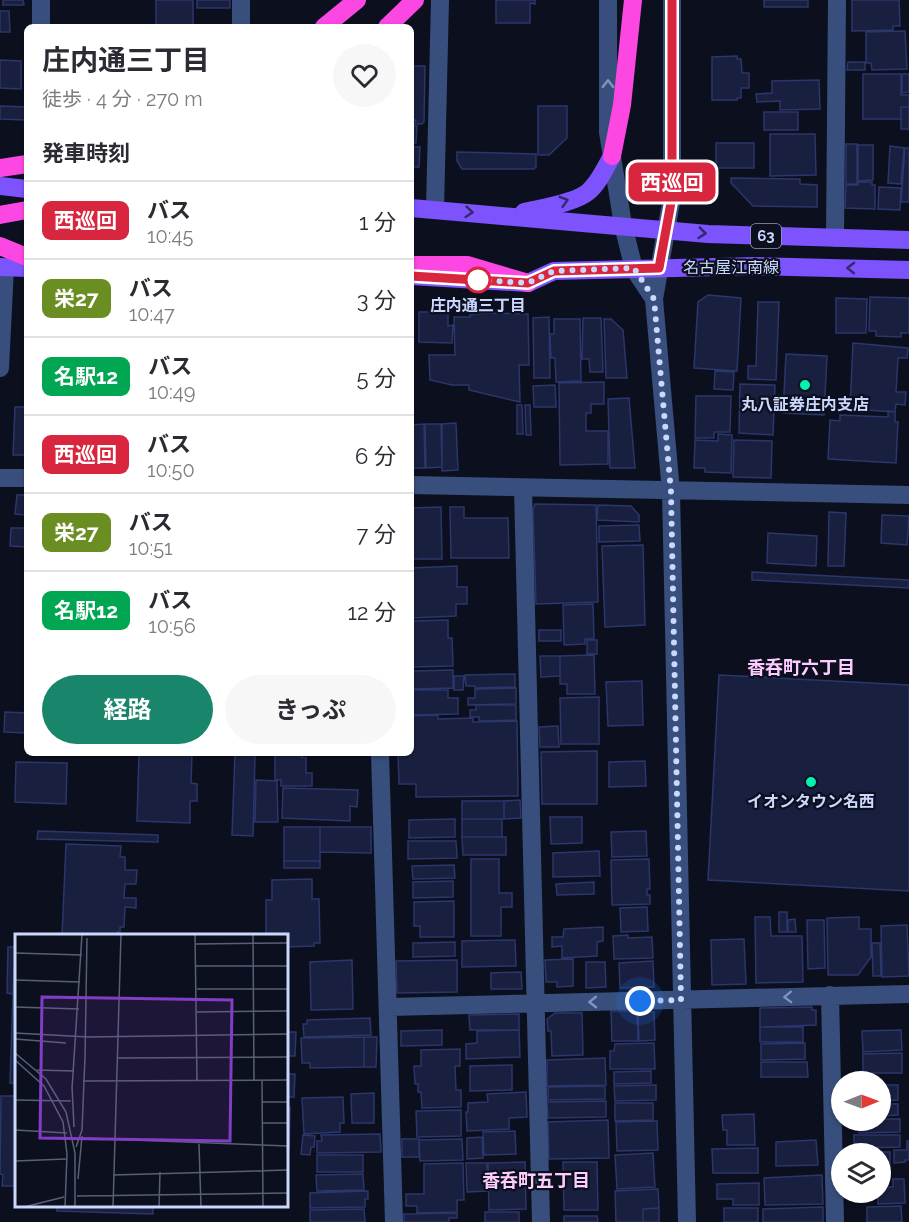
<!DOCTYPE html>
<html lang="ja">
<meta charset="utf-8">
<style>
:root{--surface:#fff;--page:#f7f7f7;--text:#2b2b33;--muted:#7c7c81;--line:#e1e1e2;--accent:#19856b}
body{margin:0;font-family:Raleway,"Noto Sans JP",sans-serif;background:var(--page);color:var(--text);height:100vh;display:flex;flex-direction:column;font-size:22px;white-space:nowrap}
*{box-sizing:border-box;margin:0}
p{font-size:20px;color:var(--muted)}
.icon{flex:none;width:33px;height:33px;fill:none;stroke:currentColor;stroke-width:2;stroke-linecap:round;stroke-linejoin:round}
.map{position:relative;flex:1;overflow:hidden}
.panel{position:absolute;left:24px;top:24px;width:390px;height:732px;display:flex;flex-direction:column;background:var(--surface);border-radius:9px;box-shadow:0 2px 4px #0004}
.panel>*{flex:none}
.badge{padding:0 12px;border-radius:9px;font-size:21px;line-height:39px}
.needle{width:39px;rotate:89deg}
.tools{position:absolute;left:831px;top:1071px;display:grid;gap:12px}
.tools a{display:grid;place-items:center;width:60px;height:60px;border-radius:50%;background:var(--surface);box-shadow:0 2px 4px #0004;font-size:30px}
.you{position:absolute;width:30px;height:30px;margin:-15px;border:4px solid #fff;border-radius:50%;background:#1a73e8;box-shadow:0 0 0 9px #1a73e833}
.map>.badge{position:absolute;translate:-50% -50%;box-shadow:0 0 0 3px #fff}
h2{padding:0 18px;font-size:22px;line-height:54px}
.round{display:grid;place-items:center;flex:none;width:63px;height:63px;border-radius:32px;background:var(--page)}
.overview{display:flex;align-items:center;justify-content:space-between;height:102px;padding:0 18px}
h1{font-size:28px;font-weight:700;line-height:45px}
.cta{display:flex;gap:12px;margin-top:auto;padding:12px 18px}
.cta a{flex:1;height:69px;border-radius:36px;background:var(--accent);color:#fff;font-size:24px;font-weight:700;line-height:69px;text-align:center}
.cta a+a{background:var(--page);color:var(--text)}
ul{padding:0;list-style:none}
li{display:flex;align-items:center;gap:18px;height:78px;padding:0 18px;border-top:2px solid var(--line)}
li div{flex:1}
li b{display:block;font-size:22px}
li em{font-style:normal}
li .badge{min-width:66px;font-weight:700;text-align:center}
.map>svg:first-child{display:block}
.building{fill:#191f3f;stroke:#2b366b;stroke-width:1.5}
.lines{fill:none;stroke-linecap:round;stroke-linejoin:round}
.minor{stroke:#384f7d;stroke-width:18}
.major{stroke:#7d53fd;stroke-width:18}
.highway{stroke:#fd47e3;stroke-width:18}
.oneway{stroke:#8194be}
.oneway2{stroke:#34276c}
.line-casing{stroke:#fff;stroke-width:14}
.line{stroke:#d7263d;stroke-width:9}
.walk{stroke:#cad8fe;stroke-width:6;stroke-dasharray:0 10.8}
.stop-dot{fill:#fff;stroke:#d7263d;stroke-width:3}
.poi-dot{fill:#03f2af;stroke:#0c101e;stroke-width:2}
.labels{text-anchor:middle;dominant-baseline:central;stroke-width:4.5;stroke-linejoin:round;paint-order:stroke}
.shield{fill:#0c101e;stroke:#919cbb;stroke-width:1.5}
.shield-label{font-size:15px;font-weight:bold;fill:#cad8fe}
.street-label{font-size:16px;fill:#cad8fe;stroke:#0c101e}
.stop-label{font-size:16px;font-weight:bold;fill:#cad8fe;stroke:#0c101e}
.poi-label{font-size:16px;font-weight:bold;fill:#cad8fe;stroke:#0c101e}
.neighbourhood-label{font-size:18px;font-weight:bold;fill:#feccfe;stroke:#0c101e}
.inset-road{fill:none;stroke:#586078;stroke-width:1.5}
.view{fill:#833dc5;fill-opacity:0.15;stroke:#833dc5;stroke-width:3}
.inset-edge{fill:none;stroke:#cad8fe;stroke-width:3}
</style>
<div class="map">
<svg width="909" height="1222" viewBox="0 0 909 1222">
<rect width="100%" height="100%" fill="#0c101e"/>
<!-- building -->
<path class="building" d="M3,0H23L24,5H3Z
M156,0H193V27H156Z
M197,0H230V8H197Z
M496,0H535V4L530,3V23H496Z
M764,0H808V7H764Z
M852,0H899L900,26H893V30L852,31Z
M0,11H9L10,32H0Z
M905,31L907,69L872,70L871,63H866V32Z
M737,56V59H741L742,73H749V88H741V98H737V100H712V57Z
M0,60L21,61V89L0,88Z
M848,62H865V70H847Z
M412,66H425L424,122L422,124H415L416,120H411Z
M863,74H901V95H909V107H901V119H863Z
M902,74H909V92L902,93Z
M819,80L820,109L780,110V101L757,102L756,94L772,93V81Z
M0,106L27,107L26,120L0,119Z
M538,106H567V138L549,155H538Z
M901,107H909V129H901Z
M764,112H798V130H764Z
M411,126H417L416,143H411Z
M770,134H815L816,175L770,176Z
M716,143H754V168H716Z
M846,144H857V184H846Z
M858,145H873V180L858,181Z
M890,146L904,148L901,184L888,183Z
M411,147H420L419,167H411Z
M905,148H909V202H901Z
M457,152L536,154V167L534,169H462L457,161Z
M731,178L800,179V184L817,185V207L753,206L731,183Z
M858,182H872V185H875V209L845,208L846,185H858Z
M879,187L901,188L900,210L878,209Z
M708,295L741,298L737,371L694,368L698,302Z
M870,297L909,298V333H901V337L876,336V331H869Z
M836,298L867,299L866,333H836Z
M758,302H779L776,380L748,379V366H756Z
M419,312H448V326L453,325L452,343L419,342Z
M483,313L528,314L529,365H519L520,402L469,390V385H452L430,380L429,355H455L454,317H470V315Z
M549,317L550,378H534L533,318Z
M583,318H601L603,372H590L589,359H582Z
M554,319H580L581,381L556,382L555,358H551L550,334H554Z
M604,319H611L623,330L627,378H606Z
M853,343L908,348L907,358H898L896,392H906L905,405L896,404L895,412L850,409Z
M786,354L827,356L824,415L783,413Z
M715,371L734,372L733,390L714,389Z
M604,382V404H591V413H586V431H608V464L560,465L559,383Z
M740,384L775,385L773,435L739,433Z
M555,385L556,407H534L533,386Z
M696,396H731L730,432H714V438H695Z
M629,398L635,468H610L608,399Z
M517,405H522L523,434H517Z
M525,405H530L531,435H526Z
M15,407H27V455H13Z
M888,411L895,412V422H898L896,463L828,459L830,420L840,421V415L888,417Z
M456,423L458,470L442,471V424Z
M424,424L425,468H411V425Z
M425,424H441L442,467L426,468Z
M718,434L732,435L731,473L705,472V468H694L695,440L718,441Z
M734,440L772,441L771,478L733,477Z
M17,495H27V515L15,514Z
M535,504L596,505L598,602L536,604L533,509Z
M598,505L631,506L639,515V522L597,520Z
M441,507L442,559H411V508Z
M450,507H464V518H508L509,558H451Z
M829,512L846,513L844,566H828Z
M882,515L909,516L907,545L881,543Z
M639,525L640,541L599,542V526Z
M11,528H27V547L10,546Z
M768,533L817,536L816,566L767,563Z
M643,545L645,625L605,627L602,546Z
M457,566V587H467V604H456V616L411,618V568Z
M752,572L909,580V588L752,580Z
M593,604L594,639H585V644L564,645L563,605Z
M448,620V638H452L453,666L411,667V621Z
M539,630H561V641H539Z
M587,640H597V654H587Z
M594,655L595,694H567V684H560V656Z
M540,656H560V676L541,677Z
M453,670V688L411,689V671Z
M515,674V687L475,688V686H466L465,675Z
M719,675L909,685V891L708,880Z
M454,676H464L463,690H454Z
M642,681L643,725L608,726L606,682Z
M516,688V704L468,705V698H475V689Z
M411,690H448V698H458V714L411,715Z
M599,697V744H561L560,698Z
M476,705H516V720L479,721V717H470V710H476Z
M5,712L27,713V733L4,732Z
M438,715V719L473,718V722L517,721L518,796L416,797V784H399L398,753H411V716Z
M558,726L559,747H540L539,727Z
M597,751V804H542L541,752Z
M139,753H192L191,783L197,784V801H190V823L137,821Z
M235,753H255L253,836L232,835Z
M275,754H302V758H306V773H312V786H281V780H275Z
M645,761L646,786L609,787V762Z
M16,762L67,763L66,804L15,802Z
M256,780L277,781L278,822H255Z
M283,788L358,790L357,807L350,806V821L282,818Z
M520,800L521,818L504,819V801Z
M462,801H504V819H462Z
M550,817H582V843L551,844Z
M455,819V837L409,838V820Z
M462,819H502V837H462Z
M284,827H320V861H284Z
M320,827H371V853L320,852Z
M38,831L158,835V842L37,839Z
M646,831L647,856L612,857L611,832Z
M462,837H506V855H463Z
M408,841H456L457,858L408,859Z
M66,844L121,846L120,857H125V870H137L136,884H125L124,898H136V908L125,907L124,927H120V932H117V936H62Z
M599,851L600,876L553,877V853Z
M471,859H499V893H512V907H501V936H471Z
M649,859L650,889H647V895H650V904L612,905L611,860Z
M284,861H320V868H284Z
M454,865L455,878L413,879L412,866Z
M312,879V899H319L320,943H314V946L286,947V936H266V900H272V880Z
M453,881V897L413,898V882Z
M594,882V894L557,895L556,884Z
M454,901V937H420V926H414V902Z
M647,907L648,931L621,932L620,908Z
M779,912H787V932H779Z
M755,917H770L771,936H802L803,982L756,983Z
M859,917V929H871V957L858,975H828L827,918Z
M795,919L796,932H788V920Z
M807,920H824L825,968L808,969Z
M907,925L909,976L882,977L881,926Z
M603,927V941L597,942V956L562,958V946L552,947V937H563L564,929Z
M628,935V938L652,937L653,958L614,959L613,936Z
M744,939L746,984L712,985L711,940Z
M515,940L516,966L462,967V941Z
M455,942V956L413,957V943Z
M872,943H880L881,976H873Z
M8,947H16V967H14L13,994L7,993Z
M573,959V986L557,987V982H546L545,960Z
M352,960L353,1009L311,1010L310,962Z
M457,960V992L397,993L396,961Z
M653,961L654,987L620,988L619,963Z
M586,962H605L606,987L586,988Z
M14,967H16V1083H10Z
M521,972L522,989H491V973Z
M812,1007V1010H816V1025L760,1027V1008Z
M611,1011H637L638,1041H612Z
M638,1012H654L655,1040L639,1041Z
M555,1013H582L583,1055L552,1056L551,1031H548L547,1019Z
M519,1014V1030H470L469,1015Z
M370,1018L371,1035L304,1037L303,1024H307V1020Z
M760,1027H803V1042H760Z
M442,1030V1045L401,1046V1031Z
M519,1030L520,1057L466,1059V1044L477,1043V1031Z
M901,1030L902,1050L863,1052L862,1031Z
M286,1032H296L295,1056H286Z
M364,1037H377L376,1067H364Z
M364,1037V1067L310,1068V1063H302L301,1038Z
M654,1043L655,1069H610V1051H614L615,1044Z
M805,1043V1059L761,1060V1044Z
M460,1049V1066H455L456,1090H461V1107L422,1108L421,1092H418V1084H415L414,1066H421V1050Z
M902,1053V1073H863V1054Z
M605,1058L606,1085L547,1086V1060Z
M761,1062H807L808,1077H761Z
M512,1065V1090L470,1091V1066Z
M651,1071V1083L614,1084V1072Z
M286,1074H295L294,1097H286Z
M656,1085V1100L615,1101L614,1086Z
M880,1085H898V1100L880,1101Z
M605,1086V1099L548,1100V1087Z
M526,1092L527,1117L509,1118V1129L467,1131L466,1112H468V1103L488,1102L487,1094Z
M374,1093V1123H352L351,1094Z
M1,1096H16V1186H2L3,1175L0,1174Z
M343,1097L344,1123H340V1132L304,1134L302,1098Z
M606,1101V1117L548,1118L547,1102Z
M615,1103H653V1120L615,1121Z
M880,1104H898V1115L880,1116Z
M286,1106L290,1107L289,1149L286,1148Z
M461,1110V1136L417,1137L416,1111Z
M754,1114L755,1145H727V1130H723L722,1115Z
M880,1119H900V1132L859,1133V1120H880Z
M608,1120L609,1158L549,1159L548,1122Z
M657,1121L658,1150L617,1151L616,1122Z
M515,1131L516,1154L484,1155L483,1132Z
M380,1134L381,1152L317,1153V1141H322L321,1135Z
M303,1135L315,1136L314,1147H311L310,1155L301,1154Z
M854,1135H900V1147L854,1148Z
M482,1137L483,1158L467,1159V1138Z
M402,1139H419V1157H402Z
M462,1139L463,1160L420,1161L419,1140Z
M816,1140L818,1165L776,1166V1142Z
M907,1141H909V1160H905V1162L894,1163V1150H907Z
M758,1148V1173H713L712,1149Z
M872,1152H890V1178H880V1154Z
M653,1153L655,1187L617,1189L615,1155Z
M317,1155H363V1172H317Z
M525,1162L526,1209L489,1210L488,1163Z
M563,1162H597L598,1210H564Z
M463,1163L464,1200H457V1212L417,1213V1206H406V1194H424V1164Z
M466,1163H487L488,1191L467,1192Z
M363,1174L364,1190L317,1191L316,1175Z
M822,1175L823,1204L765,1205L764,1178Z
M893,1179H904L905,1203L878,1204V1192H880V1187H893Z
M759,1183V1205H733V1199H717V1184Z
M658,1189L659,1208L643,1209V1222H616L615,1191Z
M368,1191V1199H365V1207L310,1208V1193Z
M57,1206H153V1214L57,1211Z
M901,1206L902,1222H867V1207Z
M823,1207V1222H763V1209Z
M659,1208V1222H643V1209Z
M724,1208H758V1222H724Z
M364,1209L365,1222H310V1210Z
M485,1212H519V1222H485Z
M457,1213V1218H449V1222H404V1214Z
M564,1216H597L598,1222H564Z"/>
<g class="lines">
<!-- minor -->
<path class="minor" d="M608,0V132L623,225L634,269L654,299
M672,0V197L654,299L671,492L687,1222
M41,27V0
M241,27V0
M435,209L440,0
M835,238L837,0
M0,368L5,268
M0,478H27
M411,485L909,495
M523,488L541,1222
M380,753L394,1222
M830,995L835,1222
M389,1007L909,994"/>
<!-- major -->
<path class="major" d="M0,186L27,189
M411,208L708,234L909,240
M524,212C541,208 575,203 588,192C599,183 605,168 612,156
M0,267L27,268
M411,276L528,283L554,271L756,266L909,270"/>
<!-- highway -->
<path class="highway" d="M324,27L357,0
M387,27L415,0
M612,156L622,105L633,0
M0,168L27,164
M0,215L27,210
M0,246L27,257
M411,265H467L528,283"/>
</g>
<!-- one-way arrows -->
<defs><path id="oneway-chevron" d="M-2-3.5L2.5 0L-2 3.5" fill="none" stroke-width="1.6" stroke-linecap="round" stroke-linejoin="round" transform="scale(1.5)"/></defs>
<g class="oneway">
<use href="#oneway-chevron" transform="translate(608 84) rotate(-90)"/>
<use href="#oneway-chevron" transform="translate(788 997) rotate(178)"/>
<use href="#oneway-chevron" transform="translate(593 1002) rotate(179)"/>
</g>
<g class="oneway2">
<use href="#oneway-chevron" transform="translate(564 201) rotate(-17)"/>
<use href="#oneway-chevron" transform="translate(469 212) rotate(5)"/>
<use href="#oneway-chevron" transform="translate(702 233) rotate(6)"/>
<use href="#oneway-chevron" transform="translate(851 268) rotate(-179)"/>
</g>
<g class="lines">
<defs>
<path id="line" d="M411,276L528,283L554,271L659,268L672,197V0"/>
</defs>
<!-- line casing -->
<use href="#line" class="line-casing"/>
<!-- line -->
<use href="#line" class="line"/>
<!-- walk -->
<path class="walk" d="M478,280L528,283L554,271L634,268L654,299L671,492L681,1000L640,1001"/>
</g>
<!-- markers -->
<circle class="stop-dot" cx="478" cy="280" r="12"/>
<g class="poi-dot">
<circle cx="805" cy="385" r="6"/>
<circle cx="811" cy="782" r="6"/>
</g>
<g class="labels">
<!-- shield labels -->
<rect class="shield" x="751" y="224" width="30" height="24" rx="4.5"/>
<g class="shield-label">
<text x="766" y="236">63</text>
</g>
<!-- street labels -->
<g class="street-label">
<text x="731" y="267">名古屋江南線</text>
</g>
<!-- stop labels -->
<g class="stop-label">
<text x="478" y="305">庄内通三丁目</text>
</g>
<!-- poi labels -->
<g class="poi-label">
<text x="805" y="404">丸八証券庄内支店</text>
<text x="811" y="801">イオンタウン名西</text>
</g>
<!-- neighbourhood labels -->
<g class="neighbourhood-label">
<text x="801" y="667">香呑町六丁目</text>
<text x="536" y="1180">香呑町五丁目</text>
</g>
</g>
<!-- overview -->
<g transform="translate(15 934)">
<rect width="273" height="273" fill="#0c101e"/>
<path class="inset-road" d="M180,0L182,146M238,0L239,146M181,10L273,9M0,19L67,21M180,32H273M0,46L65,48M182,55H273M0,73L64,75M182,78L273,77M0,99L73,103L273,100M0,105L51,109M0,119L31,145L51,178L60,219V273M102,124L273,123M70,125L72,4M0,126L29,152L48,188L52,220L50,273M20,136L59,137M247,146L248,273M68,147L273,146M57,152L59,193M57,155L67,0M0,166L56,167M247,168H273M247,189H273M0,196L52,199M67,204L273,212M184,210L186,273M61,213L67,196L70,123M0,227L51,225M98,241L273,236M63,245L67,202M62,262L273,259M9,273L49,263M98,273L106,0M144,273L145,238"/>
<path class="view" d="M27,63L217,66L215,207L25,204Z"/>
<rect width="273" height="273" class="inset-edge"/>
</g>
</svg>
<div class="tools">
<a><svg class="needle" viewBox="-14 -14 28 28"><path d="M0-13l5 13h-10z" fill="#e53935"/><path d="M0 13l5-13h-10z" fill="#7c7c81"/></svg></a>
<a><svg class="icon" aria-label="layers" viewBox="0 0 24 24"><path d="M12 4l9 5-9 5-9-5zM3 14l9 5 9-5"/></svg></a>
</div>
<div class="you" style="left:640px;top:1001px"></div>
<b class="badge" style="left:672px;top:182px;background:#d7263d;color:#fff">西巡回</b>
<section class="panel">
<div class="overview"><div><h1>庄内通三丁目</h1><p>徒歩 · 4 分 · 270 m</p></div><a class="round"><svg class="icon" aria-label="heart" viewBox="0 0 24 24"><path d="M12 20l-8-8c-3-5 5-10 8-4 3-6 11-1 8 4z"/></svg></a></div>
<h2>発車時刻</h2>
<ul>
<li><span class="badge" style="background:#d7263d;color:#fff">西巡回</span><div><b>バス</b><p>10:45</p></div><em>1 分</em></li>
<li><span class="badge" style="background:#6b8e23;color:#fff">栄27</span><div><b>バス</b><p>10:47</p></div><em>3 分</em></li>
<li><span class="badge" style="background:#00a651;color:#fff">名駅12</span><div><b>バス</b><p>10:49</p></div><em>5 分</em></li>
<li><span class="badge" style="background:#d7263d;color:#fff">西巡回</span><div><b>バス</b><p>10:50</p></div><em>6 分</em></li>
<li><span class="badge" style="background:#6b8e23;color:#fff">栄27</span><div><b>バス</b><p>10:51</p></div><em>7 分</em></li>
<li><span class="badge" style="background:#00a651;color:#fff">名駅12</span><div><b>バス</b><p>10:56</p></div><em>12 分</em></li>
</ul>
<div class="cta"><a>経路</a><a>きっぷ</a></div>
</section>
</div>
